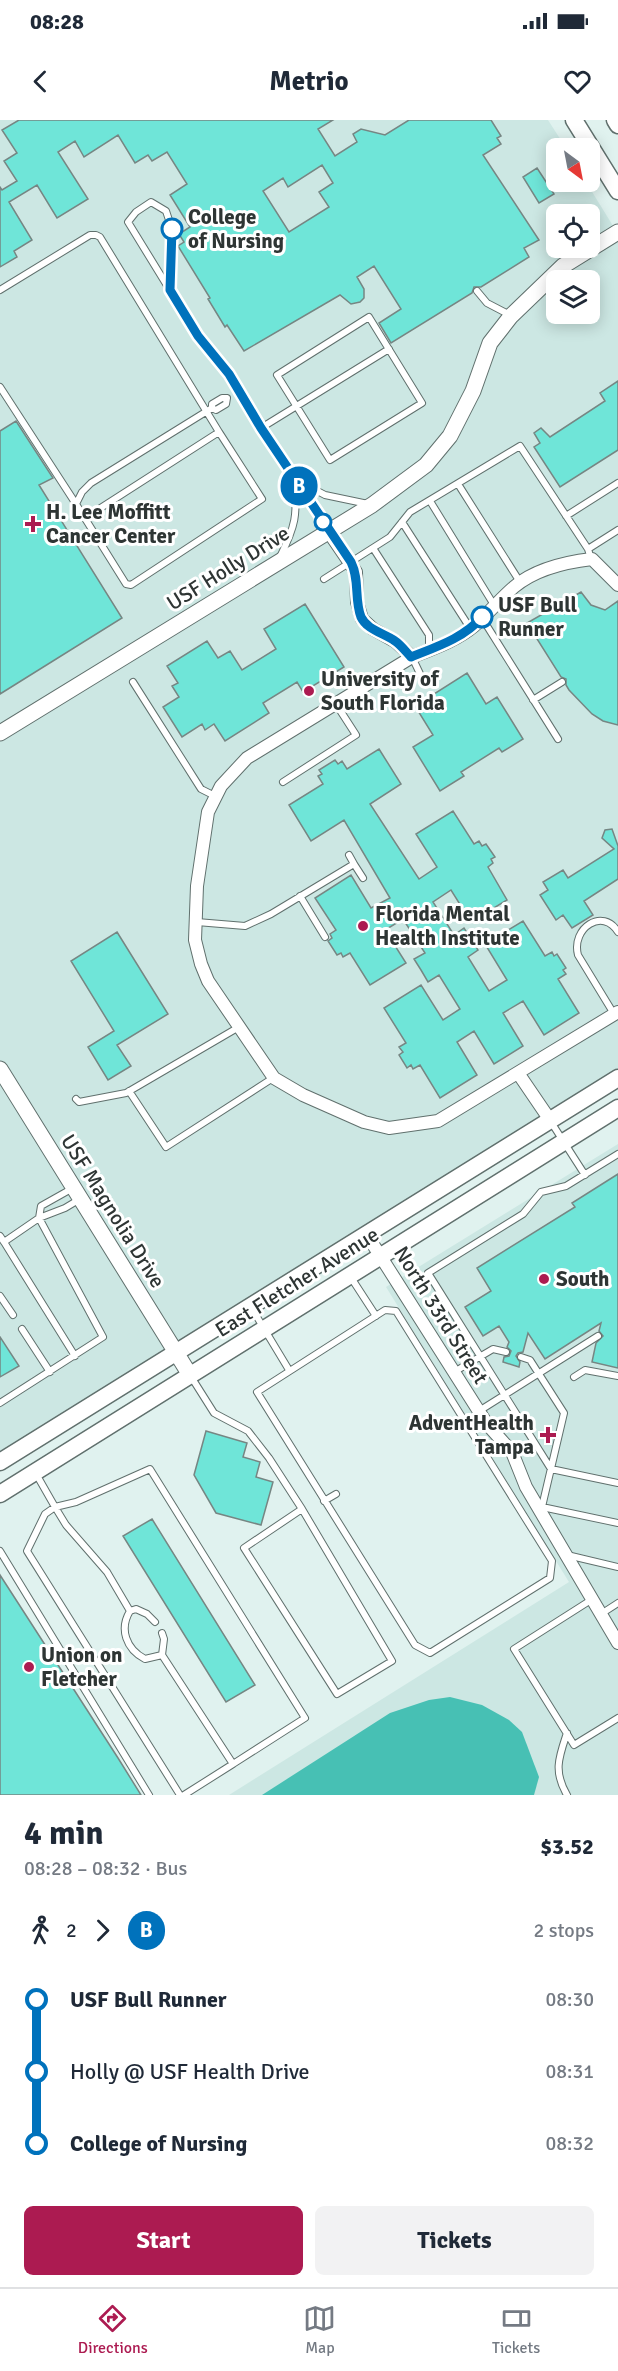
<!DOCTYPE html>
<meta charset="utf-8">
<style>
:root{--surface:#fff;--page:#f2f2f3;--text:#1f2937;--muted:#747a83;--line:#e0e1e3;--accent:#ac1b51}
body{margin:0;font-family:Signika,sans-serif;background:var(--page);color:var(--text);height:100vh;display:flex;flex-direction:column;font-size:22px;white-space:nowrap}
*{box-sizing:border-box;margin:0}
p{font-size:20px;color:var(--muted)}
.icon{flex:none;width:33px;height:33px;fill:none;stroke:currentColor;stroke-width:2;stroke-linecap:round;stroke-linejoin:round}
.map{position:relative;height:1675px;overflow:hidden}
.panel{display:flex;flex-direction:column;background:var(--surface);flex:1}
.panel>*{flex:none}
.badge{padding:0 12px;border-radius:20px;font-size:21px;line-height:39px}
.needle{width:39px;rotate:148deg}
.controls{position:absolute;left:546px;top:18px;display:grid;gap:12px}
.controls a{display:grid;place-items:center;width:54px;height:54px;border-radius:9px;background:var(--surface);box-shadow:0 3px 15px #0003;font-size:30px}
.map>.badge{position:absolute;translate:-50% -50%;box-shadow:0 0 0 3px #fff}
.legs{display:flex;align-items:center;gap:9px;height:66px;padding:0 24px;font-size:20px}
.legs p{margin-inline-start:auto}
.overview{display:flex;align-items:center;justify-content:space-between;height:102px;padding:0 24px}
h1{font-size:33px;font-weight:700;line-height:45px}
.button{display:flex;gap:12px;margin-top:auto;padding:12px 24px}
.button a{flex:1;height:69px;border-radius:9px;background:var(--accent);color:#fff;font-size:24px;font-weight:700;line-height:69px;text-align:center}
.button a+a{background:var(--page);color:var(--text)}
ul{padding:0 24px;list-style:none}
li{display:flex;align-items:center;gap:21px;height:72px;font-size:22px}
li i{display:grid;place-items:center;width:9px;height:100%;margin:0 8px;background:currentColor}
li i::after{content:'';width:15px;height:15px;margin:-8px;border:4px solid;border-radius:50%;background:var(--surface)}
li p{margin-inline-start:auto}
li:first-child i{background:linear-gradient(#0000 50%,currentColor 0)}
li:last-child i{background:linear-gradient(currentColor 50%,#0000 0)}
.status{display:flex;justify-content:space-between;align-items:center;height:42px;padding:0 30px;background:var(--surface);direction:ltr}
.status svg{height:16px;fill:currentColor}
header{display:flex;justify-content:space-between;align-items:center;height:78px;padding:0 24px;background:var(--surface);font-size:27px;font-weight:700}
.dock{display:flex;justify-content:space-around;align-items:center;height:84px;border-top:2px solid var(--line);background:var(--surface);font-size:16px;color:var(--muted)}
.dock a{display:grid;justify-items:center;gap:3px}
.dock .active{color:var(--accent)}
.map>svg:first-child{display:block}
.built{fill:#cce7e3;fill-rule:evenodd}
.water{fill:#47c0b4}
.building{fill:#6fe5d8;stroke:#768683;stroke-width:1.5;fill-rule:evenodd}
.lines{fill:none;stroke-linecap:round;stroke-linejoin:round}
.service-casing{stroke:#60706d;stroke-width:8}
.minor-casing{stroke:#60706d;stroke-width:14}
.tertiary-casing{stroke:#60706d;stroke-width:17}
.secondary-casing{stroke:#60706d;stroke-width:19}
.service{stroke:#fff;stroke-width:6}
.minor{stroke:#fff;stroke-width:12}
.tertiary{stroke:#fff;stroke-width:15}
.secondary{stroke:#fff;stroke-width:16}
.line-1-casing{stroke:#fff;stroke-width:14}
.line-1{stroke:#0072bc;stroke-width:9}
.stop-1-dot{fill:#fff;stroke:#0072bc;stroke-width:3}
.poi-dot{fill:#ac1b51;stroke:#fff;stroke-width:2}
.labels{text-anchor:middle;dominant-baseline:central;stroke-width:6;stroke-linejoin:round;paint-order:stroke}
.stop-label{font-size:21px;font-weight:bold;fill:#2e3534;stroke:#fff;text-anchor:start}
.poi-label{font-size:21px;font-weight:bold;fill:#2e3534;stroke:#fff;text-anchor:start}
.street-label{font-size:21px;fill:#2e3534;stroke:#fff}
</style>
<div class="status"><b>08:28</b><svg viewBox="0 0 49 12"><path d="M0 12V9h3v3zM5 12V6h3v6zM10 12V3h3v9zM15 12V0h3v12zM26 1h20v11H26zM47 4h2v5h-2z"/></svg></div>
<header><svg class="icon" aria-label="back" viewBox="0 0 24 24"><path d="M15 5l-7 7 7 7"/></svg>Metrio<svg class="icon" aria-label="heart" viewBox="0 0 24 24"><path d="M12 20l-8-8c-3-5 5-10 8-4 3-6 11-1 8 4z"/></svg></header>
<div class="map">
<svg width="618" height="1675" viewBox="0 0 618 1675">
<rect width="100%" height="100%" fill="#e0f2ef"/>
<!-- built -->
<path class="built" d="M0,0H548L566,28H556V62H586L618,114V949L0,1334ZM556,94H590V128H556ZM556,160H590V194H556Z
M618,1024V1675H229L569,1462L386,1167Z"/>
<!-- water -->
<path class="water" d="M450,1577L482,1585L509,1600L522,1612L539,1657L534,1675H262L390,1593L429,1580Z"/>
<!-- building -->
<path class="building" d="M19,0H333L318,9L335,36L357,22L353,14L361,9L385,15L409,0H491L501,16L497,18L501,24L483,35L539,120L524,128L529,137L481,167H474L472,173L391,223L379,203L401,189L374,146L357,157L364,169V178L360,182L351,184L340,175L244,231L227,205L225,207L208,179L210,178L178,126L184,122L179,114L190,107L170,75L187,64L167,32L152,41L148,35L135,43L118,15L84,37L75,21L58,32L88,79L57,98L37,65L9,82L32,120L14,131L17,137L0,147V67L2,70L17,61L4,41L17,33L2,10ZM322,45L333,63L319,72L329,87L289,112L263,71L283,58L288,67Z
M537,48L554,74L539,83L523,57Z
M618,261V330L560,367L534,327L540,323L534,313L541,308L550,317L605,281L600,273Z
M16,301L53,358L39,365L122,498L0,574V311Z
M581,472L591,485L605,490L618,481V605L603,601L592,594L569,570L566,565V559L561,557L527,503Z
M305,484L344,547L303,572L297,562L263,583L269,593L225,621L214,604L205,610L202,604L182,617L163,587L179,577L172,566L178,563L167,546L207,521L218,538L230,531L242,550L276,529L264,509Z
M467,553L486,584L497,577L523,619L502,632L499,628L461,652L464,656L440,671L413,627L433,615L415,586Z
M379,629L401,664L370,684L419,759L437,747L416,714L453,691L474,724L479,721L482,726L486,724L495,737L491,739L493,743L488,747L507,780L471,802L451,770L433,782L454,815L464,808L478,830L468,837L489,871L507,860L485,824L523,801L545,836L552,832L554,836L557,834L566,848L563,850L566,854L558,859L579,893L544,915L523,881L503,893L523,926L494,944L474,911L457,922L477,955L440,978L420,945L413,949L411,945L407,948L399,935L403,932L399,927L406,923L384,888L421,865L443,900L460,889L439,855L428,862L421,850L414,839L425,833L403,799L385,810L406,843L370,865L350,833L343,837L341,833L337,835L328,821L332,818L330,814L336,810L315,778L351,755L371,788L390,778L344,700L311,721L289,685L323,664L318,656L322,654L319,650L335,640L338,644L342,641L347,649Z
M612,709L618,726V759L584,781L593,795L572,808L563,795L556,800L540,775L548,770L543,762L563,750L568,758L614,729L602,718L605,710Z
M117,812L168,894L117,925L131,946L108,960L88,927L114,911L71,841Z
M618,1054V1248L592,1242L596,1223L603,1216L599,1211L601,1203L545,1239L528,1213L523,1232L518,1233L516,1236L520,1242L519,1247L503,1242L504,1237L509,1236L511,1231L507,1227L509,1222L499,1206L483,1216L465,1187L491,1171L477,1148L575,1087L572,1083Z
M0,1217L19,1246L0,1257Z
M206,1311L247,1323L243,1337L260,1342L256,1357L273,1362L261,1405L216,1393L194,1355Z
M152,1399L255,1565L226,1582L123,1416Z
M0,1455L118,1638L141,1675H0Z"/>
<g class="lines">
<defs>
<path id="service" d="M0,170L90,115H96L100,117L219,312L85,398
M170,170L172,109L166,91L151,82L136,92L128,102L198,216L229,254L261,308L328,411
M477,171L487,183L510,195
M369,197L422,283L330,340L277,255Z
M0,267L76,384
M212,288L216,290L226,284L227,278H222L212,284V288L91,363L82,372L76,384L126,464L131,465L262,379L219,312
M261,308L389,229
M296,360L325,375L368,384
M458,364L520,462
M430,381L494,485
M566,396L618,363
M402,402L470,508
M373,428L429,515V529
M588,429L618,410
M280,437C296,405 297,396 295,361
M324,459L390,417L410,392L520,326L588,429L591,439
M482,498L558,619
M412,537L422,558
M133,562L201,669L215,676
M533,580L562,562
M283,662L356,615L336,584
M349,735L354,744
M300,776L325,817
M197,802L245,806L271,794L354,744L363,758
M614,894L578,835C571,808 603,787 618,812
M129,971L166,1027L273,958
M76,979L79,982L126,973L239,907
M551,1002L585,1055
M618,1034L566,1066L541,1072L523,1094L428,1153L551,1349L618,1363
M0,1116L4,1122L39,1098L65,1088L80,1079
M4,1122L75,1236
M350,1156L376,1196
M0,1176L13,1195
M251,1187L289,1250
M385,1190L396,1191L552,1441L550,1458L430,1533L415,1525L257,1272Z
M22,1209L50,1252
M521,1237L530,1240L564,1293L541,1391
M454,1252L493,1229L506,1232
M190,1255L214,1293L248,1311L269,1338L302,1389L392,1541L337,1574L244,1428L302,1389
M574,1257L585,1250L618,1256
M0,1283L103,1217L39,1098L41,1086L73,1068
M479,1291L598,1216
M35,1352L55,1387L76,1382L150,1349L305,1598L233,1644L162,1535L164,1519L162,1513
M324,1381L336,1374
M542,1387L618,1403
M0,1431L149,1675
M567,1435L618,1447
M591,1480L514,1529L574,1625L618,1598
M130,1491L107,1452L66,1405L55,1387L45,1394L27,1431L180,1675
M130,1491C119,1509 126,1529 145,1539L162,1535
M130,1491L136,1489L147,1494L155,1502
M601,1494L618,1483
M184,1675L233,1644
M567,1675C553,1651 559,1637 567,1613"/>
<path id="minor" d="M328,411L356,452L357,482L362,499L373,509L396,522L412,537
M618,465L592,439C566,442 534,450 514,467C500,479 488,494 474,506C456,521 432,529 412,537L247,638L221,666L208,692L197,766L195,820L201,844L208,861L274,958L303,975L364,1002L389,1008L438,1001L618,892
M518,953L550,1000
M367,1115L487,1304L512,1332L526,1367L618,1523"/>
<path id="tertiary" d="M0,613L372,385L426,345L450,316L473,271L490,223L511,196L563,146L618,112
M0,949L190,1255"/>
<path id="secondary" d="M574,0L618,71
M615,0L618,5
M0,1342L618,958
M0,1374L618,988"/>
</defs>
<!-- service casing -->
<use href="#service" class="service-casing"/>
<!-- minor casing -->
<use href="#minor" class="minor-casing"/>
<!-- tertiary casing -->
<use href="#tertiary" class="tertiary-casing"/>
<!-- secondary casing -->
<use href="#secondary" class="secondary-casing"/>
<!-- service -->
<use href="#service" class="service"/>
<!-- minor -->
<use href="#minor" class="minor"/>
<!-- tertiary -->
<use href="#tertiary" class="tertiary"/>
<!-- secondary -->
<use href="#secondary" class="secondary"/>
</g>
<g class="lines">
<defs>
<path id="line-1" d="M172,109L170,170L198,216L229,254L261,308L351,442C360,460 354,479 361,497C367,510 384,513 395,521C401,525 406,532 411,537C436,527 464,518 482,497"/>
</defs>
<!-- line-1 casing -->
<use href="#line-1" class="line-1-casing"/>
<!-- line-1 -->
<use href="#line-1" class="line-1"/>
</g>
<!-- markers -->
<g class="stop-1-dot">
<circle cx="172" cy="109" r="10"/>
<circle cx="323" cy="402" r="8"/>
<circle cx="482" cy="497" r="10"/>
</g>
<g class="poi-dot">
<path d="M30 395h6v6h6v6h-6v6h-6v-6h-6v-6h6z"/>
<circle cx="309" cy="571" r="6"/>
<circle cx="363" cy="806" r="6"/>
<circle cx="544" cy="1159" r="6"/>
<path d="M545 1306h6v6h6v6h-6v6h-6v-6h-6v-6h6z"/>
<circle cx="29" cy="1547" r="6"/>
</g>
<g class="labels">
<!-- stop labels -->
<g class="stop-label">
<text x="188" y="97">College<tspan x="188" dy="24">of Nursing</tspan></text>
<text x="498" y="485">USF Bull<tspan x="498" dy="24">Runner</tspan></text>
</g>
<!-- poi labels -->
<g class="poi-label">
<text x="46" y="392">H. Lee Moffitt<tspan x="46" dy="24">Cancer Center</tspan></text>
<text x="321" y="559">University of<tspan x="321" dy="24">South Florida</tspan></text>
<text x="375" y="794">Florida Mental<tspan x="375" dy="24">Health Institute</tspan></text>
<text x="556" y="1159">South</text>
<text x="534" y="1303" text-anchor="end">AdventHealth<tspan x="534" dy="24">Tampa</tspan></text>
<text x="41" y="1535">Union on<tspan x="41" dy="24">Fletcher</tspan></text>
</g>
<!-- street labels -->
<g class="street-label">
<text transform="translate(228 448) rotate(-32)">USF Holly Drive</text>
<text transform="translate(113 1091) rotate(58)">USF Magnolia Drive</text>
<text transform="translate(297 1162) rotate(-32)">East Fletcher Avenue</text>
<text transform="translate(441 1195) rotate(58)">North 33rd Street</text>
</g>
</g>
</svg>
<div class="controls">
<a><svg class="needle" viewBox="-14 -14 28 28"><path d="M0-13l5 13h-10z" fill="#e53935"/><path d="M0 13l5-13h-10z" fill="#747a83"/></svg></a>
<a><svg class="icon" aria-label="locate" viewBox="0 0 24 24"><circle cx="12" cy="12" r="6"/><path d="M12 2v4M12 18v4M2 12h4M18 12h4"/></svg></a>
<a><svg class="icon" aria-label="layers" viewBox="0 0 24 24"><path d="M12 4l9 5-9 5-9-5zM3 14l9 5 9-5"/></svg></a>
</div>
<b class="badge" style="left:299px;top:366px;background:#0072bc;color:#fff">B</b>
</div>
<section class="panel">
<div class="overview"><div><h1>4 min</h1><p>08:28 – 08:32 · Bus</p></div><b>$3.52</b></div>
<div class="legs"><svg class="icon" aria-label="walk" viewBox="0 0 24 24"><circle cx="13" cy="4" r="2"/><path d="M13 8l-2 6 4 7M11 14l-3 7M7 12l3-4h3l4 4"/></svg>2<svg class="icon" aria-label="forward" viewBox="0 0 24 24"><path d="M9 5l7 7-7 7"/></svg><b class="badge" style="background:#0072bc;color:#fff">B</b><p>2 stops</p></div>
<ul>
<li><i style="color:#0072bc"></i><b>USF Bull Runner</b><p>08:30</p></li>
<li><i style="color:#0072bc"></i><span>Holly @ USF Health Drive</span><p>08:31</p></li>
<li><i style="color:#0072bc"></i><b>College of Nursing</b><p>08:32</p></li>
</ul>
<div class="button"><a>Start</a><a>Tickets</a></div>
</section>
<nav class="dock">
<a class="active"><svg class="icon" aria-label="directions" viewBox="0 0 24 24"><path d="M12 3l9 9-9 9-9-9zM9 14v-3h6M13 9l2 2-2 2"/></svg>Directions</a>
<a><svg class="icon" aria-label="map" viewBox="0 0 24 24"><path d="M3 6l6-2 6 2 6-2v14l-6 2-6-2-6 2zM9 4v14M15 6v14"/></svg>Map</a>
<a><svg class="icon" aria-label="tickets" viewBox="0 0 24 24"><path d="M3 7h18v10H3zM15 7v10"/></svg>Tickets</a>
</nav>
